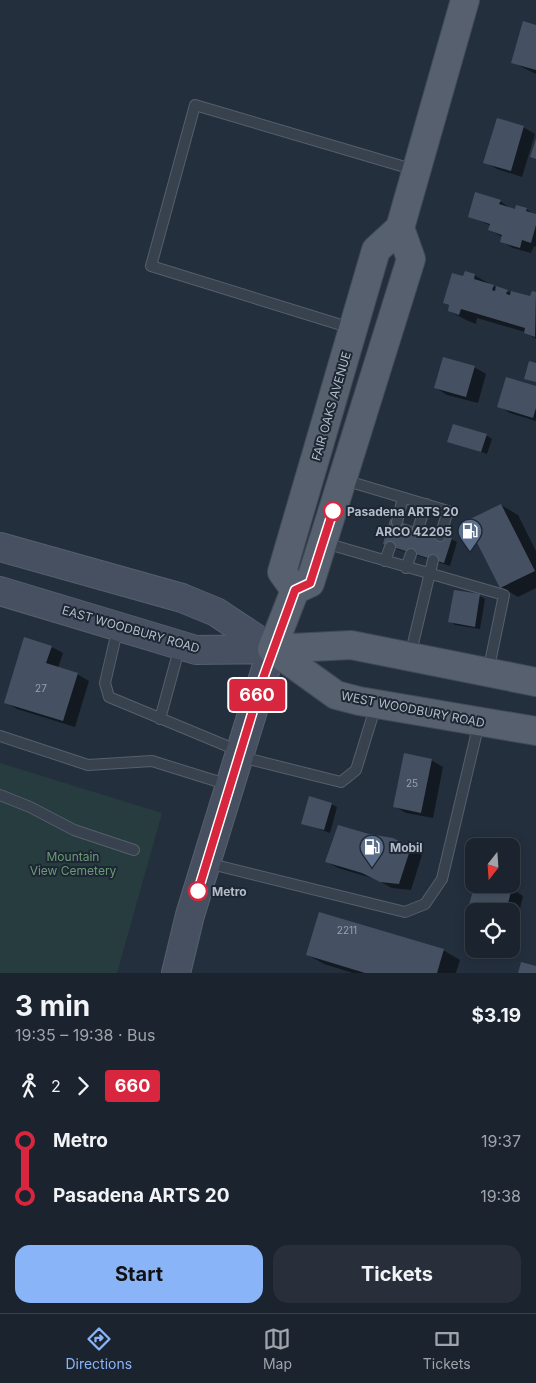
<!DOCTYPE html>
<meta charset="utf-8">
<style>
:root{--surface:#1b232e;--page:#282f3a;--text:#f1f3f6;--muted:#a0a4aa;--line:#39404a;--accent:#8ab4f8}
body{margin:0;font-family:Inter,sans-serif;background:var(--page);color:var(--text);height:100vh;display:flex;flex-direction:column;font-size:19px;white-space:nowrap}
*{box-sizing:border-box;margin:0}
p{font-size:16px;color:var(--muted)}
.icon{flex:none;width:28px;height:28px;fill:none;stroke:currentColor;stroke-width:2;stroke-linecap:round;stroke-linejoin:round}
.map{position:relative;height:973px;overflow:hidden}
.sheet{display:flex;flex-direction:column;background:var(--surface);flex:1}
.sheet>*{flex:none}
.badge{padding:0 10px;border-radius:4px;font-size:18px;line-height:32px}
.needle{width:32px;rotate:197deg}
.fabs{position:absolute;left:465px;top:838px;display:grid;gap:10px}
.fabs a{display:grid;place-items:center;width:55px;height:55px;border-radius:10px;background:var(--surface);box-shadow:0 2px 12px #0003,0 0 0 1px var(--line);font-size:25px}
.map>.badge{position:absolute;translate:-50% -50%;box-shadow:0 0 0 2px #fff}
.legs{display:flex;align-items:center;gap:8px;height:55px;padding:0 15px;font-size:16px}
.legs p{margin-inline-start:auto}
.headline{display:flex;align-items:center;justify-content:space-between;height:85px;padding:0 15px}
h1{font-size:28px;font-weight:700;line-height:38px}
.primary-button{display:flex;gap:10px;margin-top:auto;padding:10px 15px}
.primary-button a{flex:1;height:58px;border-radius:15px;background:var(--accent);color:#111;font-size:20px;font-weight:700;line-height:58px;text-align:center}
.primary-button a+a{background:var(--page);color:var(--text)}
ul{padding:0 15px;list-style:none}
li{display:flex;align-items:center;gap:18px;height:55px;font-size:19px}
li i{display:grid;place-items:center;width:8px;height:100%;margin:0 6px;background:currentColor}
li i::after{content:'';width:12px;height:12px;margin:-6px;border:4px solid;border-radius:50%;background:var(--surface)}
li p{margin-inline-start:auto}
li:first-child i{background:linear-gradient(#0000 50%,currentColor 0)}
li:last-child i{background:linear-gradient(currentColor 50%,#0000 0)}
.tabs{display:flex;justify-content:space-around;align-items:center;height:70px;border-top:1px solid var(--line);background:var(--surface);font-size:14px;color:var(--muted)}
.tabs a{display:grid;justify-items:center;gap:2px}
.tabs .current{color:var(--accent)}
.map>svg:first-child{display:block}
.green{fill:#263c3f}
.shadow{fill:#0007}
.building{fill:#455162}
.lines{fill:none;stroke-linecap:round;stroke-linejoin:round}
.lane-casing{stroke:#565f6c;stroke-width:12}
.secondary-casing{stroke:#565f6c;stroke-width:30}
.primary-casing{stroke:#414a57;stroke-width:30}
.lane{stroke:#38414e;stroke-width:10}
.secondary{stroke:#465061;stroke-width:28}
.primary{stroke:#56606e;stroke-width:28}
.line-1-casing{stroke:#fff;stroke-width:11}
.line-1{stroke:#d7263d;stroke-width:8}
.stop-1-dot{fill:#fff;stroke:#d7263d;stroke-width:2.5}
.labels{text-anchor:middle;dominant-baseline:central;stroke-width:4;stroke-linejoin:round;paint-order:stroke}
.number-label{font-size:10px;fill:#98a1af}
.street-label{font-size:12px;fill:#b4bcc9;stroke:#1d2633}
.stop-label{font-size:12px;font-weight:bold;fill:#b4bcc9;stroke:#1d2633;text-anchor:start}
.poi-label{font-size:12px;font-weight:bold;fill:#b4bcc9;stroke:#1d2633;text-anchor:end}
.park-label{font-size:12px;fill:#6b9a76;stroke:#1d2633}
</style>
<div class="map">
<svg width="536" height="973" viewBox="0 0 536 973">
<rect width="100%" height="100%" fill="#242f3e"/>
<!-- green -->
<path class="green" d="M0,763L162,813L117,973H0Z"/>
<!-- shadow -->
<path class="shadow" d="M536,26V74L512,62Z
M523,127L535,134L522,177L497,169L485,162Z
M500,201L511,209H526L536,215V247L534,246L531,253L513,248L501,241L503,237L489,230L491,226L470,216Z
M474,275L497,288L512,293L531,298L533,293L536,294V339L525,332L477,318L476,324L466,320L449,311L450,306L444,303L464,278Z
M474,367L486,374L478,403L447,395L436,388Z
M536,387V421L510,413L499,406Z
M486,435L492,439L487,454L449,441Z
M501,505L518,515L536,551V588L518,597L501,587L468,522Z
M451,539L457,542L450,566L390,547Z
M480,596L485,599L480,629L455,625L450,621Z
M52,647L63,653L58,668L77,674L89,681L75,727L17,709L5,702Z
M431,760L443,767L433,818L406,813L394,806Z
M331,804L337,807L330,833L302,823Z
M410,848L422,855L411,890L392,888L375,879L338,868L327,862Z
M476,884H491L512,889L523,896L516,925L511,924V911H477L470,907Z
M443,950L460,960L456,973H353L324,964L308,955Z"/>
<!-- building -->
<path class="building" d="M523,21L536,25V70L511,63Z
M497,118L524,126L511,171L483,163Z
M536,139V159L530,157Z
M475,192L501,200L499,204L515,209L516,205L527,208L526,211L536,214V225L531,243L522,240L520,248L500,242L502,235L488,230L490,224L468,217Z
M465,271L475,274L474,279L494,285L492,290L495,291L496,286L508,290L506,294L510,295L511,291L530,296L532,291L536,292L535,337L524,333L525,328L461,309L459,315L448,311L449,305L443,303L452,273L463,276Z
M443,357L475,366L466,397L434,388Z
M529,361L536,363V382L524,379Z
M506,377L536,386V408L533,418L497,407Z
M453,424L487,434L481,452L447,442Z
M501,504L535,571L500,588L466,521Z
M390,519L452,538L444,563L383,544Z
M454,590L480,594L475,627L448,622Z
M24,637L52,646L46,663L78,673L63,721L4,703Z
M404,753L432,759L421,813L393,807Z
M309,796L332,803L324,830L301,824Z
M338,825L369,834L393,838L411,847L399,884L380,882L362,873L325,862Z
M475,884H496L512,888L506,911H474L468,908Z
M319,912L444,949L437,973H365L306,955Z
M521,962L536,966V973H518Z"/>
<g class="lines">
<defs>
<path id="lane" d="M351,328L151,266L195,105L415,170
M344,480L448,511L440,536
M397,522L403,498
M418,529L426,504
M325,543L504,595L488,672
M385,561L390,547
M406,568L411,554
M118,627L105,683L109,697L239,751
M410,656L433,560
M160,719L180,646
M0,736L88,765L152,761L229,785
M241,757L341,782L356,770L376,705
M0,795L30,807L74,830L134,850
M207,863L405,912L425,904L442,879L479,723"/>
<path id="secondary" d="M0,547L182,598L216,612L272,649
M0,591L196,650L272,649
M176,973L190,915L272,649"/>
<path id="primary" d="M295,590L282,572L376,250L400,228L465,0
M272,649L295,590L310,583L411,259L400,228
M272,649L336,695L359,701L536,731
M272,649L351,645L536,682"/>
</defs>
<!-- lane casing -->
<use href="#lane" class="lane-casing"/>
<!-- secondary casing -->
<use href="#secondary" class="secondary-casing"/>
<!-- primary casing -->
<use href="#primary" class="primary-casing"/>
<!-- lane -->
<use href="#lane" class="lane"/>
<!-- secondary -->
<use href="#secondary" class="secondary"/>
<!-- primary -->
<use href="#primary" class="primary"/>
</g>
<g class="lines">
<defs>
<path id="line-1" d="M198,891L262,681L295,590L310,583L333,511"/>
</defs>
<!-- line-1 casing -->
<use href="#line-1" class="line-1-casing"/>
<!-- line-1 -->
<use href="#line-1" class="line-1"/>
</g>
<!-- icons -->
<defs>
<symbol id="fuel-pin" viewBox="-11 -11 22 30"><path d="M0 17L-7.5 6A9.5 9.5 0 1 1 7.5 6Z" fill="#5c6f8a" stroke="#1d2633"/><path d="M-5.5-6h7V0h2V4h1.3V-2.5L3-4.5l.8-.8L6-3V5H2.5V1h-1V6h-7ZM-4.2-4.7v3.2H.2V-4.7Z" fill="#fff"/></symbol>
</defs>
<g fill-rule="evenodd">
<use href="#fuel-pin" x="456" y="517" width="28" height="38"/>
<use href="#fuel-pin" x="358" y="833" width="28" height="38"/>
</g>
<!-- markers -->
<g class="stop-1-dot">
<circle cx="333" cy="511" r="9"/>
<circle cx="198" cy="891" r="9"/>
</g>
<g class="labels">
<!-- number labels -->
<g class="number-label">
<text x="41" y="688">27</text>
<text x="412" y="783">25</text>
<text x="347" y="930">2211</text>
</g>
<!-- street labels -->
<g class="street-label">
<text transform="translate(331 406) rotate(-74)">FAIR OAKS AVENUE</text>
<text transform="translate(131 629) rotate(16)">EAST WOODBURY ROAD</text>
<text transform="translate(413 709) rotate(11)">WEST WOODBURY ROAD</text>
</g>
<!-- stop labels -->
<g class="stop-label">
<text x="347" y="511">Pasadena ARTS 20</text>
<text x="212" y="891">Metro</text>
</g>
<!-- poi labels -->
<g class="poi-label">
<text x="452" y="531">ARCO 42205</text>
<text x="390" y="847" text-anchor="start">Mobil</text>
</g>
<!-- park labels -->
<g class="park-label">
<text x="73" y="856">Mountain<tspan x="73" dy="14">View Cemetery</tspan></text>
</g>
</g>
</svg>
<div class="fabs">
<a><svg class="needle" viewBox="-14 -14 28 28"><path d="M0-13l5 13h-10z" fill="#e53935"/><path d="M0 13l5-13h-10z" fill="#a0a4aa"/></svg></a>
<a><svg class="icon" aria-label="locate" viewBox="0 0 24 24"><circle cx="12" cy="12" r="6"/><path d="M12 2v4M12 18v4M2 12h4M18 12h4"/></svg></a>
</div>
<b class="badge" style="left:257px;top:695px;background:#d7263d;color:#fff">660</b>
</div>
<section class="sheet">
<div class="headline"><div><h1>3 min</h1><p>19:35 – 19:38 · Bus</p></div><b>$3.19</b></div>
<div class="legs"><svg class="icon" aria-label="walk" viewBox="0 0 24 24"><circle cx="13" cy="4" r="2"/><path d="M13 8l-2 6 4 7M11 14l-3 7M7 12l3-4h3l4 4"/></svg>2<svg class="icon" aria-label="forward" viewBox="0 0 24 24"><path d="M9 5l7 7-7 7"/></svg><b class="badge" style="background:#d7263d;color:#fff">660</b></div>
<ul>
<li><i style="color:#d7263d"></i><b>Metro</b><p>19:37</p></li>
<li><i style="color:#d7263d"></i><b>Pasadena ARTS 20</b><p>19:38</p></li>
</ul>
<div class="primary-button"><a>Start</a><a>Tickets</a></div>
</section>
<nav class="tabs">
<a class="current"><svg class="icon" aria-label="directions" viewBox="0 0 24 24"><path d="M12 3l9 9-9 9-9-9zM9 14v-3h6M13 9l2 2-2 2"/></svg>Directions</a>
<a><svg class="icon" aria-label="map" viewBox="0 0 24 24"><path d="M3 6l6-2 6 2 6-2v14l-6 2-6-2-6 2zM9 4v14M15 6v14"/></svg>Map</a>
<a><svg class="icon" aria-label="tickets" viewBox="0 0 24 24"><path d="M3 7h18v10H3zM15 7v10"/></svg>Tickets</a>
</nav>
